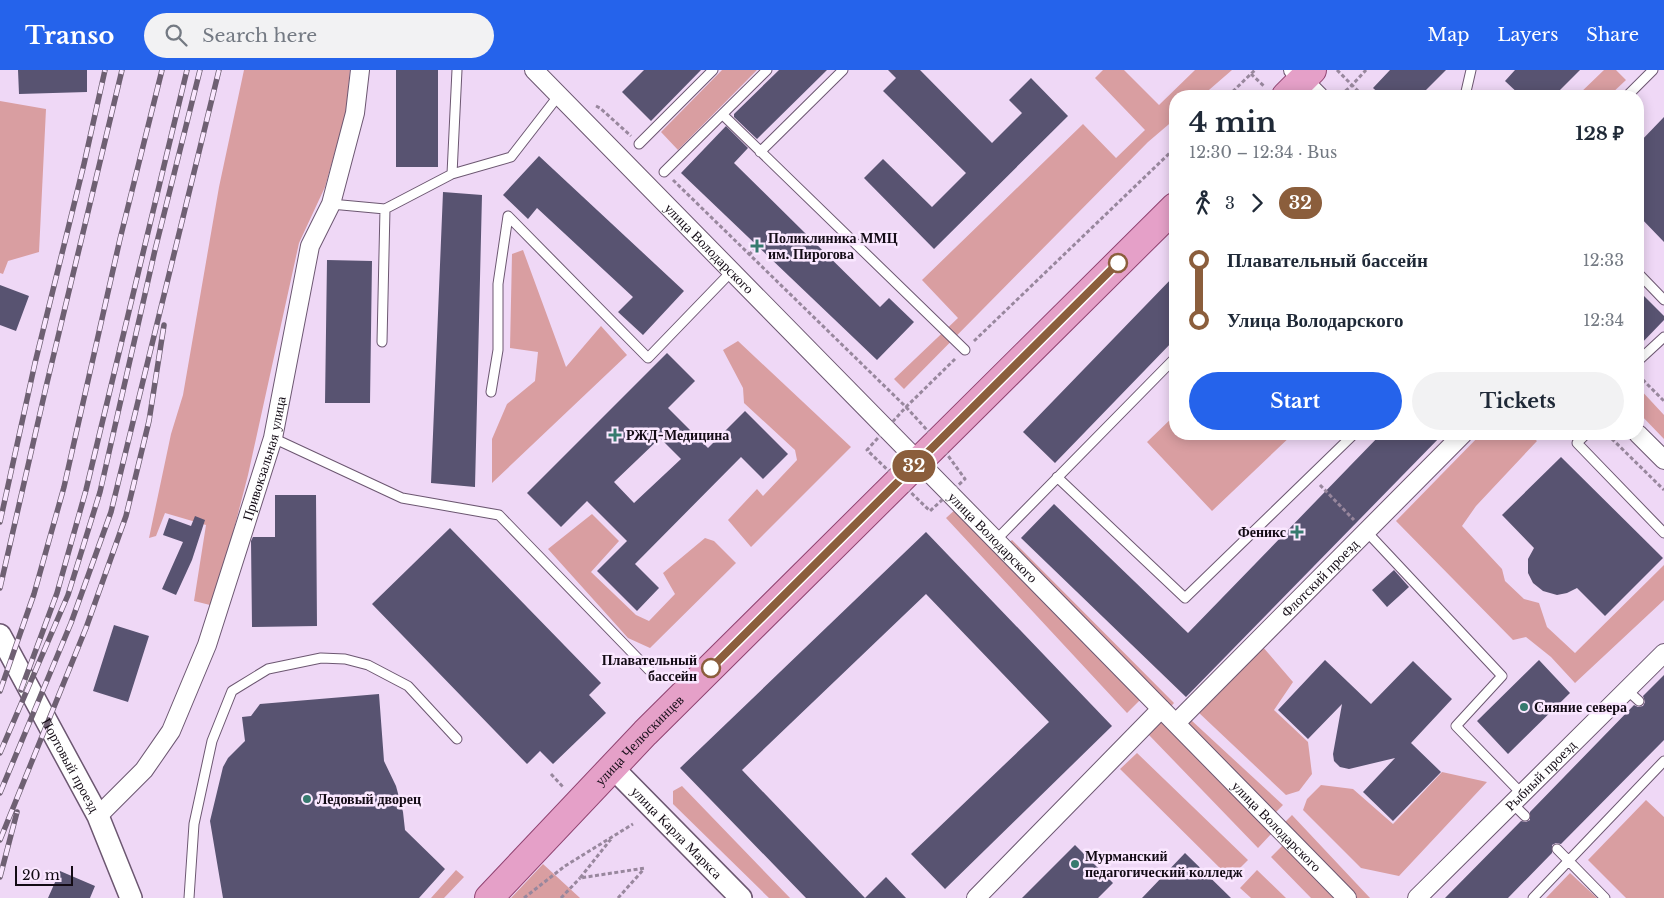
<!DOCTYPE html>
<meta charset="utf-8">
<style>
:root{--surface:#fff;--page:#f2f2f3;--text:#1f2937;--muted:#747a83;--accent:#2563eb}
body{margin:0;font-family:"Libre Baskerville",serif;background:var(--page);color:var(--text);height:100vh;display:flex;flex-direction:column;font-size:19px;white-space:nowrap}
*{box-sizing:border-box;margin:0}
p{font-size:16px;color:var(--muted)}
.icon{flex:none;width:28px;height:28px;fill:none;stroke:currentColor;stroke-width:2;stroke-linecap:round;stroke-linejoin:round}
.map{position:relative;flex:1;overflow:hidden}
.panel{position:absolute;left:1169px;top:20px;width:475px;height:350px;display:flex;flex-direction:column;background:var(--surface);border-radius:20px;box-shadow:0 2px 12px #0003}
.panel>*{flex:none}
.badge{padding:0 10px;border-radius:16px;font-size:18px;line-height:32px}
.scale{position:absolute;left:15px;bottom:12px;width:58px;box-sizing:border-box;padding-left:5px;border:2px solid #130b15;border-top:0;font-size:14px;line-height:18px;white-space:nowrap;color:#130b15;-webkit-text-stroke:4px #fae7ff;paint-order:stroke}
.map>.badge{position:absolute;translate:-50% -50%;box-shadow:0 0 0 2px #fff}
.legs{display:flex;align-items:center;gap:8px;height:55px;padding:0 20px;font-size:16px}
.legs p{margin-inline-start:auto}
.headline{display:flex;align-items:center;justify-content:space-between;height:85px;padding:0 20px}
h1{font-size:28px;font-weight:700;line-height:38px}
.action{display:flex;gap:10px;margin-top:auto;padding:10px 20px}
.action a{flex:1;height:58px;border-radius:30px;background:var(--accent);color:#fff;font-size:20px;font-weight:700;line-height:58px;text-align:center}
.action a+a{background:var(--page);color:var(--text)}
ul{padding:0 20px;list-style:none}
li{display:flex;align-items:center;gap:18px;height:60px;font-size:19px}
li i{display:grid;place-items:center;width:8px;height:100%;margin:0 6px;background:currentColor}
li i::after{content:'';width:12px;height:12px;margin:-6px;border:4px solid;border-radius:50%;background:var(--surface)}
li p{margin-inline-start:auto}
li:first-child i{background:linear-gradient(#0000 50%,currentColor 0)}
li:last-child i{background:linear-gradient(currentColor 50%,#0000 0)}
header{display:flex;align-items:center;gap:30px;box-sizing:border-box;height:70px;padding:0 25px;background:var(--accent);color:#fff}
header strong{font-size:24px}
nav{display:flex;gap:28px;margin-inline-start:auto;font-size:18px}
.search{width:350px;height:45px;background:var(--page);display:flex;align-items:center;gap:12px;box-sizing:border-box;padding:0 18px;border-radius:28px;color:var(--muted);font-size:19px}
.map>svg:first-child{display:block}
.green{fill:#d99ea1}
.building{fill:#585371;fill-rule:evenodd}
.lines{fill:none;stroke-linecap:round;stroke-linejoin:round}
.service-casing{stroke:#6c5771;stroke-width:11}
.minor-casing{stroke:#6c5771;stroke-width:20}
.tertiary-casing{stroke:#6c5771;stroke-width:24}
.primary-casing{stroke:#904371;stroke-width:30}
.path{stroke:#98879d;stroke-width:3;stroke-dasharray:4 2.5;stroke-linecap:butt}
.service{stroke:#fff;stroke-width:9}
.minor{stroke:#fff;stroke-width:18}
.tertiary{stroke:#fff;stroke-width:21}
.primary{stroke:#e5a0c8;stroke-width:28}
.rail-casing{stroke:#6e6072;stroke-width:5.5}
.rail{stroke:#fae7ff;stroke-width:4;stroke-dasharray:11;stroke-linecap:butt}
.line-1-casing{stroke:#fff;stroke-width:11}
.line-1{stroke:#8b5e3c;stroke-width:8}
.poi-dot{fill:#367a6e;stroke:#fae7ff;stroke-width:2}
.stop-1-dot{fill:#fff;stroke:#8b5e3c;stroke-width:2.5}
.labels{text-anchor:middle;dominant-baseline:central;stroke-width:5;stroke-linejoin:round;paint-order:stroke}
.poi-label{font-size:14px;font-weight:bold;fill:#130b15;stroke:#fae7ff;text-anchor:start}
.street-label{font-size:14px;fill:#130b15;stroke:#fae7ff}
.stop-label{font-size:14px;font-weight:bold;fill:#130b15;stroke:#fae7ff;text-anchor:end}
</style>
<header>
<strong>Transo</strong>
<div class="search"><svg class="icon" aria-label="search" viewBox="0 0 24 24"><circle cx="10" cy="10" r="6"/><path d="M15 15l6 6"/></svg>Search here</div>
<nav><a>Map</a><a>Layers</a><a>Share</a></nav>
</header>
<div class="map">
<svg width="1664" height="828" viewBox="0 0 1664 828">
<rect width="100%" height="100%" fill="#efd8f6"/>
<!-- green -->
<path class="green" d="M244,0H350L346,42L325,117L299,173L248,405L214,536L194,531L206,455L165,443L156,466L149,468L171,364L183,325L219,117Z
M722,0H757L678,80L661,62Z
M1103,0H1124L1159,35L1195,0H1232L1202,26H1175V49L1148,72L904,319L894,309L958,248L922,210L1083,54L1116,88L1145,60L1095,8Z
M1604,0H1616L1626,10L1609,26H1577Z
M0,31L46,39L39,182L8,191L3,204L0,203Z
M523,180L566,297L601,256L627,285L492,413V369L507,334L535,311L538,282L510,278L512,184Z
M738,271L851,377L751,477L728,450L757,419L763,426L797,390L795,380L744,333L743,318L723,280Z
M1638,317L1664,345V369L1638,342Z
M1175,345V364H1293L1212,441L1147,372Z
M1481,364H1529L1537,371L1476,436L1462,456L1502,499L1505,511L1524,529L1539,533L1547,557L1575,583L1664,495V530L1575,613L1551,587L1526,567L1513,570L1396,451Z
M957,438L1140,630L1127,643L946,448Z
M592,444L619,471L591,502L636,545L649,551L675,524L663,503L705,468L714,471L736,493L650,578L628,568L548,479Z
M1012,470L1174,633L1167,641L1007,474Z
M1262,576L1293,612L1274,640L1308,672L1312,704L1299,721L1286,725L1197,641Z
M1191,650L1283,735L1272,746L1182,658Z
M1161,651L1273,762L1258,778L1148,664Z
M1137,683L1248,790L1230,808L1120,699Z
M1442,702L1487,712L1399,806L1361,798L1303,740L1307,729L1321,715L1353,719L1393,754Z
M682,716L790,828H769L673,734V721Z
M1646,730L1664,747V828H1626L1588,790Z
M1292,745L1370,828H1353L1283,754Z
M1285,773L1335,828H1311L1271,787Z
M543,794L580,828H511Z
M456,800L464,807L444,828H431Z
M1257,800L1286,828H1251L1240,818Z
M1570,803L1597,828H1546Z"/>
<!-- building -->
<path class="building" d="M18,0H87V22L19,24Z
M396,0H438V97H396Z
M644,0H701L651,51L622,22Z
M779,0H827L757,69L734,47V44Z
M888,0H920L992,73L1022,43L1009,30L1031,8L1068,46L934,179L864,108L883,89L932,137L966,103L883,21L896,8Z
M1390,0H1446L1420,26H1382L1373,18Z
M1515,0H1580L1554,26H1521L1505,11Z
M1664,47V172L1638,145V74Z
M726,56L748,78L734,93L880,237L889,228L914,252L877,290L681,103Z
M539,86L684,221L643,265L618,242L633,227L537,138L528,149L503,125Z
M443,122L482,125L475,417L431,413Z
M327,190L372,191L370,333H325Z
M1175,205V269L1055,393L1023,362Z
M0,215L29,226L16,261L0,255Z
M1638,220L1664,246V250L1638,277Z
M667,283L695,311L668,338L708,378L745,341L788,384L763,409L741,387L635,494L659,518L637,541L597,501L627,471L587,431L561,457L527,423ZM660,368L681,389L634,433L614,412Z
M1381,364H1443L1186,627L1021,468L1054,434L1188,563Z
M1561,387L1663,488L1605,546L1577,518L1567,523L1557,525L1543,521L1533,513L1528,503V489L1534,478L1502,445Z
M275,425H316L317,556L252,557L251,471L253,467H275Z
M195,446L205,450L192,490L176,525L162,519L183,472L163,465L169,448L191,456Z
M450,458L601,613L589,625L606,643L553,694L540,681L527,694L372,534Z
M926,462L1112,656L945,819L911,784L1049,652L926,524L742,700L865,828L886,807L906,828H806L680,698Z
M1394,500L1409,517L1387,537L1372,520Z
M114,555L149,566L128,632L93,621Z
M1325,590L1371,634L1413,591L1452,629L1411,673L1441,702L1393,751L1363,722L1395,688L1349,699L1340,697L1334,691L1333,684L1342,634L1308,669L1278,640Z
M1539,590L1570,623L1508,684L1477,651Z
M1664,605V670L1561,774L1556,773L1552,775V783L1508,828H1445L1521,751L1526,752L1530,750V742L1634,635L1638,637L1643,636L1645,632L1643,626Z
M379,624L384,691L396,716L403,742L405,760L445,799L419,828H223L210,751L223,697L228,688L245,671L242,647L251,646L260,634Z
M1075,775L1113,813L1098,828H1022Z
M1185,783L1231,828H1142Z
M60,801L95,816L90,828H48Z"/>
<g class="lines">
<defs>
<path id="service" d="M1465,26L1471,0
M1627,26L1653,0
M723,45L965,280
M639,74L713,0
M760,82L843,0
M664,102L767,0
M452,104L457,0
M331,134L385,139
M1638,203L1664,230
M382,272L385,139L452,104L511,87L559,25
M1638,291L1664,267
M491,322L498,280V214L508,146L648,288L732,201
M1586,364L1577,373L1664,463
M273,368L402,428L499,445L649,600
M1057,407L1185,528L1354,364
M1366,461L1502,606L1456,656L1522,724
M996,470L1175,288
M1627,620L1639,631
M1512,733L1525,746
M1557,779L1605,828
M189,828L194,754L212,671L232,621L268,599L321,588L345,589L368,595L408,616L457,669
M1533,828L1664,691"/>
<g id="minor">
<path id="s1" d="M534,0L1347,828"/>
<path d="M1293,0L1319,26"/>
<path d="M1638,364L1664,390"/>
<path id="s2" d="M1176,653L1463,364"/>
<path id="s3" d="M98,746L144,700L171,661L207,575L273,368L310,176L331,134L355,43L360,0"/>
<path d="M976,828L1161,639"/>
<path id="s4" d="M1417,828L1664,583"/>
</g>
<g id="tertiary">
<path id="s5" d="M0,565L98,746L131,828"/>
<path id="s6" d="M612,697L741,828"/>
</g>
<g id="primary">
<path d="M1286,26L1312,0"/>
<path id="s7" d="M489,828L645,663L1175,137"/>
</g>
</defs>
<!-- service casing -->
<use href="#service" class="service-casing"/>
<!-- minor casing -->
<use href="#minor" class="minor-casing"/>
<!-- tertiary casing -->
<use href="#tertiary" class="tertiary-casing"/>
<!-- primary casing -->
<use href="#primary" class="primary-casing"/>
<!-- path -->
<path class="path" d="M1337,0L1352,15L1340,26
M1251,4L1265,17
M1228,26L1255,0
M1363,26L1352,15L1366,0
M596,36L600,38L631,66
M673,110L906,337L955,289
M749,185L757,176
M974,271L1175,78
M1638,305L1664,331
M906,337L938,372L965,409L930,441L867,380Z
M1607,364L1664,420
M1320,415L1354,450
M551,704L564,718
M611,769L580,808L645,798
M524,828L565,796L633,754
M561,828L580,808
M618,828L644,799"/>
<!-- service -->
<use href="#service" class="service"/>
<!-- minor -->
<use href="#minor" class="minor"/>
<!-- tertiary -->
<use href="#tertiary" class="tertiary"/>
<!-- primary -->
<use href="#primary" class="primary"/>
<defs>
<path id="rail" d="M0,452L35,293L84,94L105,0
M0,518L46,317L122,0
M21,620L57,523L86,420L187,0
M0,621L34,524L64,417L120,169L162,0
M0,683L68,525L100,422L155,180L200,0
M0,723L71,553L111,442L219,0
M0,770L86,558L126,446L149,351L164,255
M0,807L17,742"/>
</defs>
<!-- rail casing -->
<use href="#rail" class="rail-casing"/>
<!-- rail -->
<use href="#rail" class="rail"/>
</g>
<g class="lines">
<defs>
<path id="line-1" d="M711,598L1118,193"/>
</defs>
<!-- line-1 casing -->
<use href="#line-1" class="line-1-casing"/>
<!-- line-1 -->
<use href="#line-1" class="line-1"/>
</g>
<!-- markers -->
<g class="poi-dot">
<path d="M754.5 168.5h5v5h5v5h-5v5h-5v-5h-5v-5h5z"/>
<path d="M612.5 357.5h5v5h5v5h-5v5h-5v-5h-5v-5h5z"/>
<path d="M1294.5 454.5h5v5h5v5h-5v5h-5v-5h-5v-5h5z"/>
<circle cx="1524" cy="637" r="5"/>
<circle cx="307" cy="729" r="5"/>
<circle cx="1075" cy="794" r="5"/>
</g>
<g class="stop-1-dot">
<circle cx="1118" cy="193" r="9"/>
<circle cx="711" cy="598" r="9"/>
</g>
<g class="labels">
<!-- poi labels -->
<g class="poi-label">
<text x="768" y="168">Поликлиника ММЦ<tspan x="768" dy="16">им. Пирогова</tspan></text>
<text x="626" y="365">РЖД-Медицина</text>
<text x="1286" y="462" text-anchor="end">Феникс</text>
<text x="1534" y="637">Сияние севера</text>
<text x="317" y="729">Ледовый дворец</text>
<text x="1085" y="786">Мурманский<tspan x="1085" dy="16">педагогический колледж</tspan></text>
</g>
<!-- street labels -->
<g class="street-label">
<text stroke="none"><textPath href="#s1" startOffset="250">улица Володарского</textPath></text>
<text stroke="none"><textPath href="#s3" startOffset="401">Привокзальная улица</textPath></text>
<text stroke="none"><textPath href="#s1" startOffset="655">улица Володарского</textPath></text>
<text stroke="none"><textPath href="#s2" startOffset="204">Флотский проезд</textPath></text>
<text stroke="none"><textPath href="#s7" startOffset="218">улица Челюскинцев</textPath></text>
<text stroke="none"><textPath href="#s5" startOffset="148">Портовый проезд</textPath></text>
<text stroke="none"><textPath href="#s4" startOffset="174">Рыбный проезд</textPath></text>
<text stroke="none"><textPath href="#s1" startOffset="1060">улица Володарского</textPath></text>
<text stroke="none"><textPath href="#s6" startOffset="92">улица Карла Маркса</textPath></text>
</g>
<!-- stop labels -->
<g class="stop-label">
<text x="697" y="590">Плавательный<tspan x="697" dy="16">бассейн</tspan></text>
</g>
</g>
</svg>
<div class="scale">20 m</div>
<b class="badge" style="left:914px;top:396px;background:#8b5e3c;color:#fff">32</b>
<section class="panel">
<div class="headline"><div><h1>4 min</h1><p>12:30 – 12:34 · Bus</p></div><b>128 ₽</b></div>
<div class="legs"><svg class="icon" aria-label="walk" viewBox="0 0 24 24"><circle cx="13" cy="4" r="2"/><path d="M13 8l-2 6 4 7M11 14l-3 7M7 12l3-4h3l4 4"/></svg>3<svg class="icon" aria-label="forward" viewBox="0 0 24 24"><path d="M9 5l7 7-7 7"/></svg><b class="badge" style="background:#8b5e3c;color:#fff">32</b></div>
<ul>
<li><i style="color:#8b5e3c"></i><b>Плавательный бассейн</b><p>12:33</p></li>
<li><i style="color:#8b5e3c"></i><b>Улица Володарского</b><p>12:34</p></li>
</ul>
<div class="action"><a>Start</a><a>Tickets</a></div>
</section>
</div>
